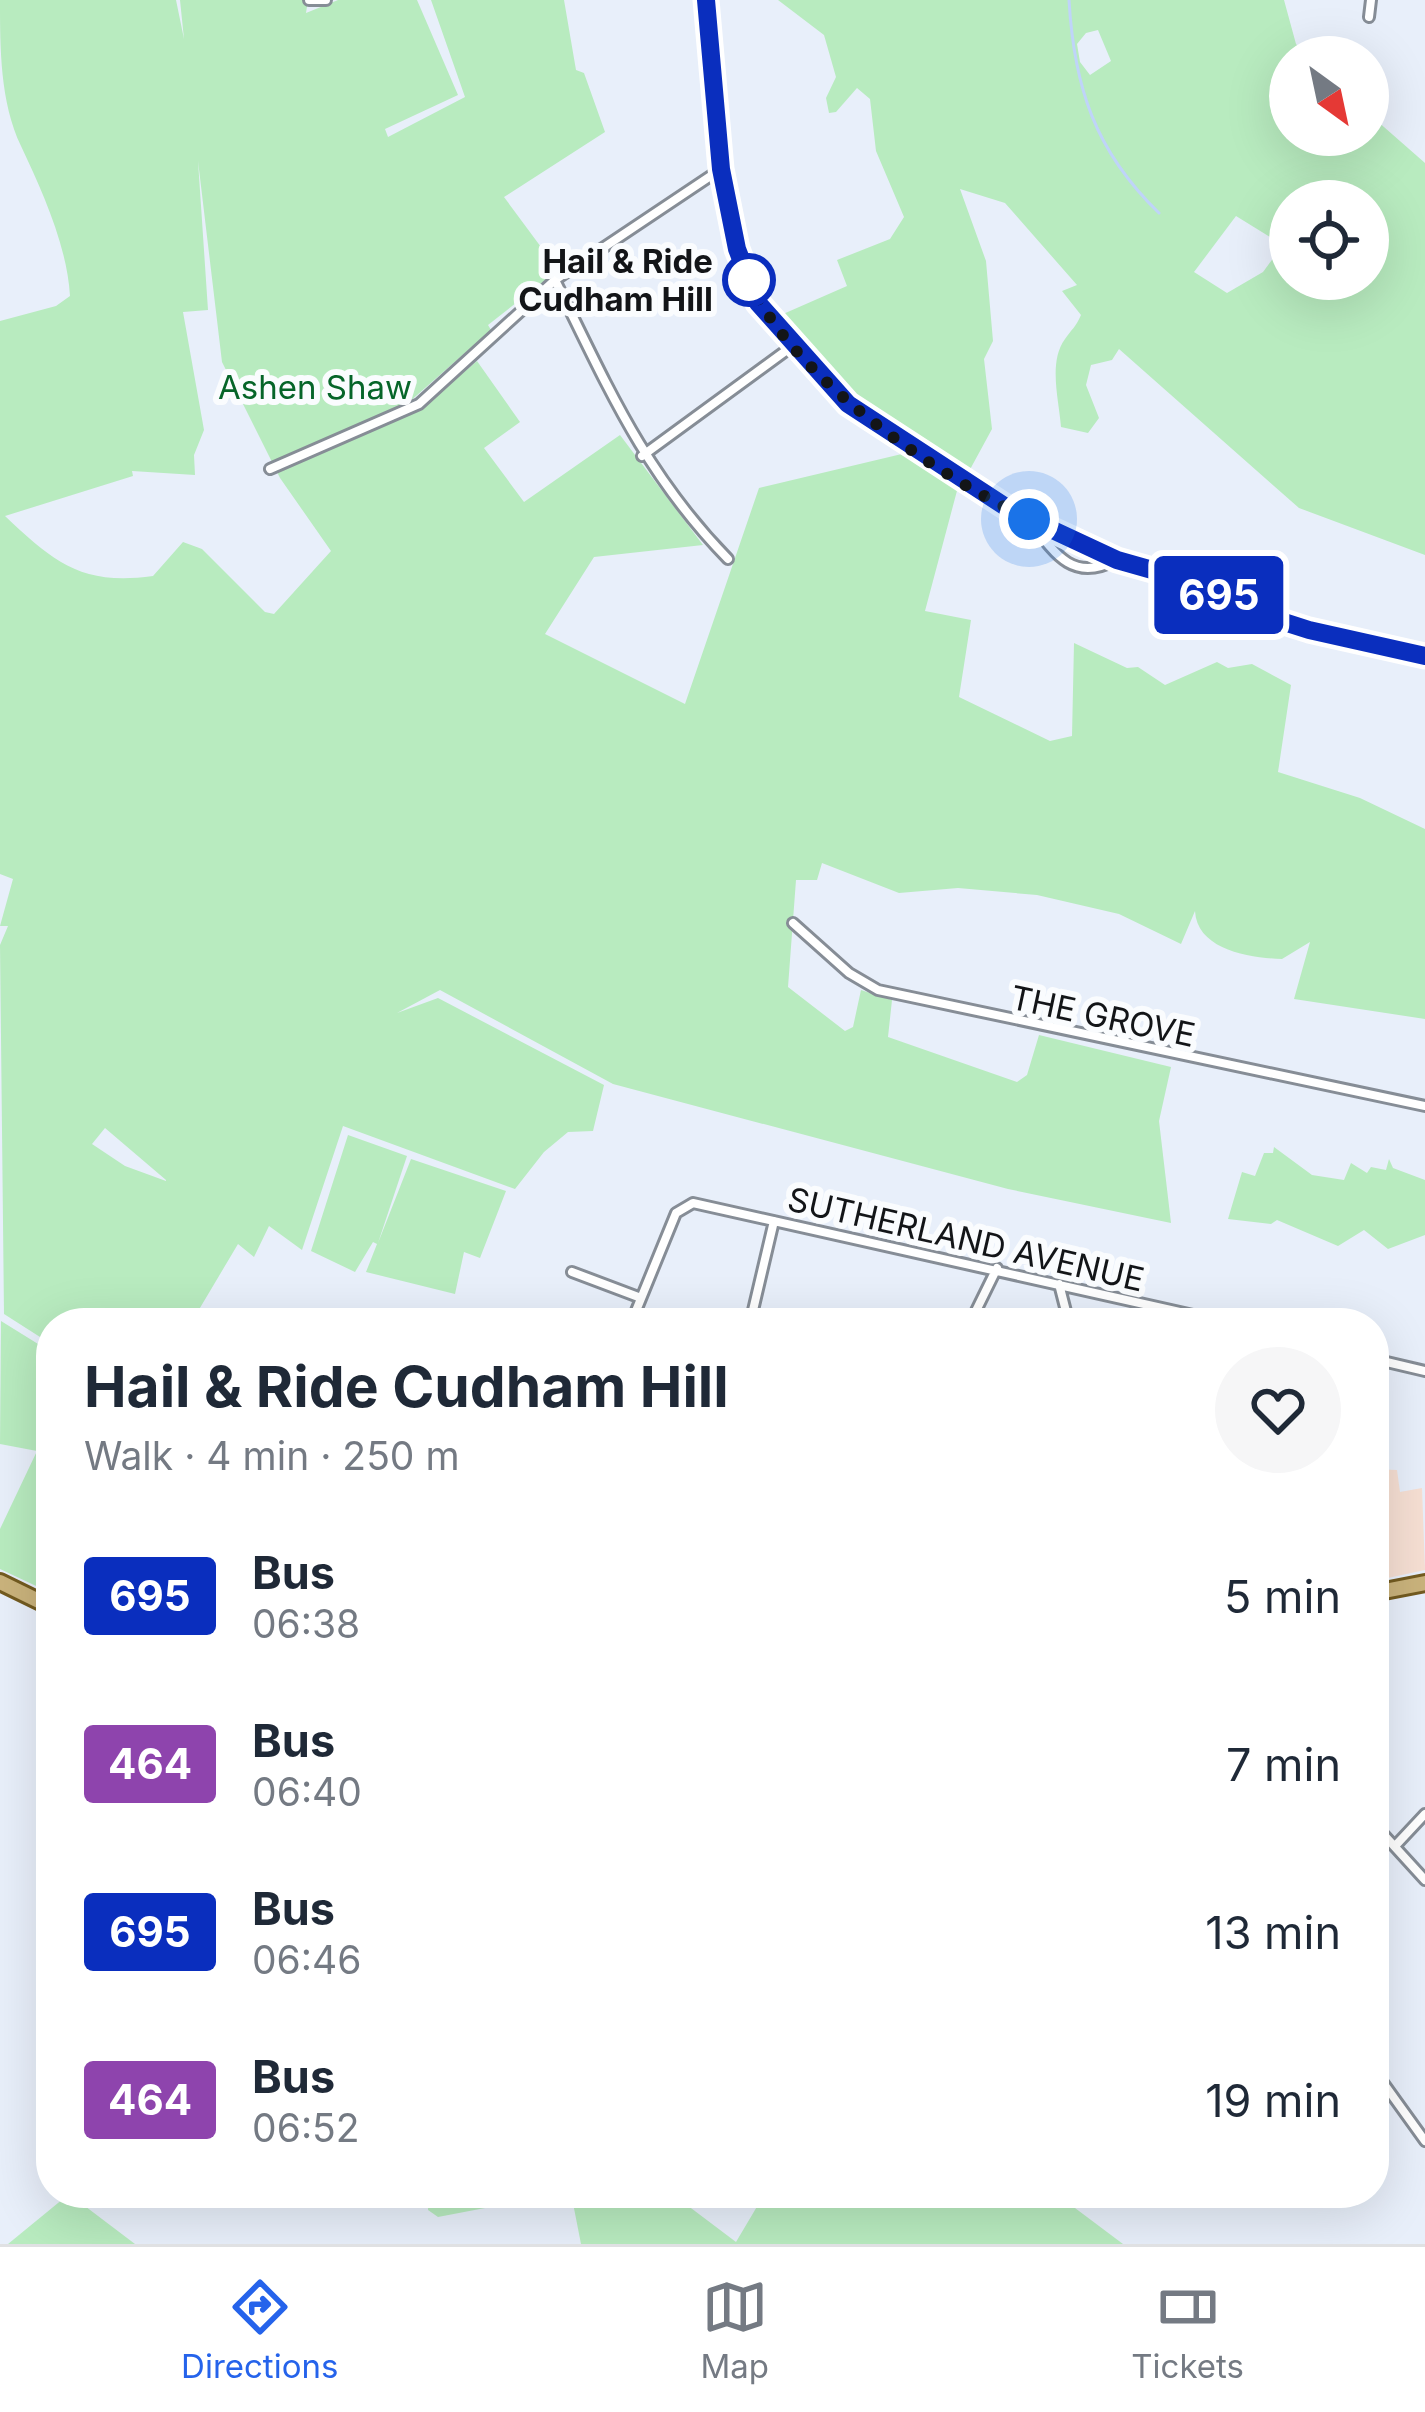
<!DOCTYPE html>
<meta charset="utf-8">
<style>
:root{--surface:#fff;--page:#f6f6f7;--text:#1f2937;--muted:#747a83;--line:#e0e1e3;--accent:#2563eb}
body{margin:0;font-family:Inter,sans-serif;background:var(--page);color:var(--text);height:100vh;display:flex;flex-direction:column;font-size:45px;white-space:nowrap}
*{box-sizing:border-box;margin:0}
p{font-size:39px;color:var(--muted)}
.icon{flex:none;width:66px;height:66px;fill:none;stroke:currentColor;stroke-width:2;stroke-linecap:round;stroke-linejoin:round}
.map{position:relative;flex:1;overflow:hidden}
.side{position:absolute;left:36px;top:1308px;width:1353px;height:900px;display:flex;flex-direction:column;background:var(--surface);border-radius:48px;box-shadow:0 12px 48px #0002}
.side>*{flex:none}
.badge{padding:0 24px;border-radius:9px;font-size:42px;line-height:78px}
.needle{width:78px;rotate:147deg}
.controls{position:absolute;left:1269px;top:36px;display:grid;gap:24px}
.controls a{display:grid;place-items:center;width:120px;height:120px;border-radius:50%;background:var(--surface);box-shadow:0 12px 48px #0002;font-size:60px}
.you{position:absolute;width:60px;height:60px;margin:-30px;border:9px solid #fff;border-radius:50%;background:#1a73e8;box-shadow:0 0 0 18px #1a73e833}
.map>.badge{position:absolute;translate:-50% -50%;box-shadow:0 0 0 6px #fff}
.round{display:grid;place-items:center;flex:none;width:126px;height:126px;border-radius:63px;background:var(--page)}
.head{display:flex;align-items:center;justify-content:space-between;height:204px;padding:0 48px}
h1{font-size:57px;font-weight:700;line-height:90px}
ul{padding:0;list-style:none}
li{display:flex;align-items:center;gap:36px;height:168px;padding:0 48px}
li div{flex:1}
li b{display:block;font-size:45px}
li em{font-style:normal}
li .badge{min-width:132px;font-weight:700;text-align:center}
.tabs{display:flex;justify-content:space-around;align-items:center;height:168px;border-top:3px solid var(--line);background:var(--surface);font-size:33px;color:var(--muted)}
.tabs a{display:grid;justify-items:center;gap:6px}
.tabs .current{color:var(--accent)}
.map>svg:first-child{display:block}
.commercial{fill:#f6dfd3}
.green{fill:#b8ebbf;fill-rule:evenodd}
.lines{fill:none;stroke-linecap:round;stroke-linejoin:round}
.stream{stroke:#bfd4f9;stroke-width:3}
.minor-casing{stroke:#868d96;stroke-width:14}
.primary-casing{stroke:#735b20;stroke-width:20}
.minor{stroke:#fff;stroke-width:8}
.primary{stroke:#cab37c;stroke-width:14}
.line-casing{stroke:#fff;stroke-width:27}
.line{stroke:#0a2ebe;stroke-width:18}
.walk{stroke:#131518;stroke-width:12;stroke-dasharray:0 21.6}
.stop-dot{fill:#fff;stroke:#0a2ebe;stroke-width:6}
.labels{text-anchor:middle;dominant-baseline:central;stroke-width:12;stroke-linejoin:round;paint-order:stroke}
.stop-label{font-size:33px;font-weight:bold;fill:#131518;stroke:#fafcfe;text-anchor:end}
.park-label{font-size:33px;fill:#066529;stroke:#fafcfe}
.street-label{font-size:33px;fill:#131518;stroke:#fafcfe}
</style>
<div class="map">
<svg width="1425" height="2244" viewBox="0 0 1425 2244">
<rect width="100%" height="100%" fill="#e8effa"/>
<!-- commercial -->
<path class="commercial" d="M1374,1469L1397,1470L1400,1492L1422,1488L1425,1570L1374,1581Z"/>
<!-- green -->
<path class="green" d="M0,0H176L184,39L180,0H308L306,13L338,0H417L458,95L385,129L388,137L465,97L431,0H564L576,70L584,73L605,132L504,197L558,270L488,325L491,330L408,403L413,411L422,407L477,361L520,422L484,448L524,502L620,435L703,545L594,557L545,634L685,704L759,488L927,448L848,396L774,318L847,286L837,260L890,239L904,217L876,151L870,99L857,88L836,112L829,113L826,98L836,77L824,35L778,0H1284L1296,44L1307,57H1290V135H1368V113L1425,163V555L1299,508L1119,349L1112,360L1091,365L1086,385L1099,418L1088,433L1061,427C1059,400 1048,362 1065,339C1071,330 1076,327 1081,315L1062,291L1077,285L1005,203L960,189L986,261L993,341L984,359L992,429L967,475L962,472L925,611L971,620L959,697L1050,741L1072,736L1074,643L1127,668L1138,667L1165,685L1217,662L1228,668L1252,664L1291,685L1278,772L1360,798L1425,829V1019L1294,999L1310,942L1282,959C1250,958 1197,950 1195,911L1181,944L1119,914L1037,895L958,888L899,893L822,863L817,880H796L788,987L845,1031L853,1027L861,990L892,1000L888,1037L1017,1082L1027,1075L1039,1035L1171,1067L1159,1121L1171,1223L1008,1189L613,1084L440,990L397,1013L438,998L604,1085L593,1131L568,1132L544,1152L515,1189L343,1126L302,1250L269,1226L254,1257L238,1244L191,1323H51V1344L4,1314L0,945L8,926H0L13,879L0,874V321L56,306L70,296C67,245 42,191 21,146C0,102 0,48 0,0ZM1098,30L1111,61L1090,75L1080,62L1077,44L1086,33ZM198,161L222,362L280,478L331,551L274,614L265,612L202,549L183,542L153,576C81,586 54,562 5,516L133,476L132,471L195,475L194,455L204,430L183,312L208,310ZM1290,201H1368V279H1290ZM1236,216L1283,245L1263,272L1227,293L1194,272ZM105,1128L166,1180V1181L125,1166L92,1144Z
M348,1135L407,1156L378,1243L411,1159L506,1191L480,1258L464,1252L455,1294L366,1272L377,1244L373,1242L355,1272L311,1251Z
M1274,1147L1312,1175L1344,1180L1351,1163L1367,1173L1371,1167L1386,1170L1389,1159L1393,1168L1425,1180V1235L1388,1249L1364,1230L1338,1246L1277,1220L1271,1224L1228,1219L1242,1172L1255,1176L1264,1153H1273Z
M1,1321L51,1352V1593L0,1569V1529L37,1451L0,1444Z
M429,2193H564L438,2217L428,2210Z
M571,2193H671L736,2242L765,2193H1055L1123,2244H581Z
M69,2194L135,2244H8Z"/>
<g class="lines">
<!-- stream -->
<path class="stream" d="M1069,0C1074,87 1095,151 1159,213"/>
<defs>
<path id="minor" d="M309,0H326
M706,0L721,169L737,249L758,303L848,404L1012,511L1117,560L1184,579L1253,612L1309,630L1425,657
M1369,17L1371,0
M555,280C607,385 644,473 728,559
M642,456L791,347
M270,469L419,404L555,280L721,169
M1030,520C1054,553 1072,583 1116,560
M793,923L849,973L878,990L1425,1106
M572,1272L641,1298
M1059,1284L1069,1323
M631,1323L676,1213L693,1203L1229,1323
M750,1323L774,1221
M970,1323L997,1268
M1374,1359L1425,1371
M1374,1824L1425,1880
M1396,1845L1425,1814
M1374,2070L1425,2141"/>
<path id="primary" d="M0,1582L51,1607
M1374,1593L1425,1583"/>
</defs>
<!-- minor casing -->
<use href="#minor" class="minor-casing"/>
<!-- primary casing -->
<use href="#primary" class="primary-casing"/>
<!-- minor -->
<use href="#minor" class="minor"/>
<!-- primary -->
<use href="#primary" class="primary"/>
</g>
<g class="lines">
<defs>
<path id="line" d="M706,0L721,169L737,249L758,303L848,404L1012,511L1117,560L1184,579L1253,612L1309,630L1425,656"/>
</defs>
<!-- line casing -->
<use href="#line" class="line-casing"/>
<!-- line -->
<use href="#line" class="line"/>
<!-- walk -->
<path class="walk" d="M749,280C787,371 929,472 1029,519"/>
</g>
<!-- markers -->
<circle class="stop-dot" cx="749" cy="280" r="24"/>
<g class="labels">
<!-- stop labels -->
<g class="stop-label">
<text x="713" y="261">Hail &amp; Ride<tspan x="713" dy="38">Cudham Hill</tspan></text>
</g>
<!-- park labels -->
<g class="park-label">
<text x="315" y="387">Ashen Shaw</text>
</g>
<!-- street labels -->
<g class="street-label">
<text transform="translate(1103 1016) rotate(12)">THE GROVE</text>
<text transform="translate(966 1239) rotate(13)">SUTHERLAND AVENUE</text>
</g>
</g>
</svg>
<div class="controls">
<a><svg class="needle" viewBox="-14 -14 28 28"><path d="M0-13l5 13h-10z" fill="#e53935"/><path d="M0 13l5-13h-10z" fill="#747a83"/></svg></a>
<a><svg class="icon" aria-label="locate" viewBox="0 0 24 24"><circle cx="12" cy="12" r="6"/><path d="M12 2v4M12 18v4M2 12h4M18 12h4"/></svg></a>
</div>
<div class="you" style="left:1029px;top:519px"></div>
<b class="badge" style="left:1219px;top:595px;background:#0a2ebe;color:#fff">695</b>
<section class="side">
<div class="head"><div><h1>Hail &amp; Ride Cudham Hill</h1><p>Walk · 4 min · 250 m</p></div><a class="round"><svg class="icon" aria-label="heart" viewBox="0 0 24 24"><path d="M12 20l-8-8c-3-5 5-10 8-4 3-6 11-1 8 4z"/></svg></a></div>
<ul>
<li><span class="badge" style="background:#0a2ebe;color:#fff">695</span><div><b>Bus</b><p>06:38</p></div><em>5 min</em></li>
<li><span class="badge" style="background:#8e44ad;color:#fff">464</span><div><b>Bus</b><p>06:40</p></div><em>7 min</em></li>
<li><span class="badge" style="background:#0a2ebe;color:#fff">695</span><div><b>Bus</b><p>06:46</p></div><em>13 min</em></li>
<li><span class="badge" style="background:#8e44ad;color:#fff">464</span><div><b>Bus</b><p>06:52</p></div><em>19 min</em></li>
</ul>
</section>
</div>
<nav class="tabs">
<a class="current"><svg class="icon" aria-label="directions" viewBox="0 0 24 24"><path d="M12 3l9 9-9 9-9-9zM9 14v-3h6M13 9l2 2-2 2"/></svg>Directions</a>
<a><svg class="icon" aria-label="map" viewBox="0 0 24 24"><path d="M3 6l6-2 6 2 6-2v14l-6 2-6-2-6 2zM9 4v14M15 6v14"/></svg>Map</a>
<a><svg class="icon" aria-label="tickets" viewBox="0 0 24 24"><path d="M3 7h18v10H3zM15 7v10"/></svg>Tickets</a>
</nav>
